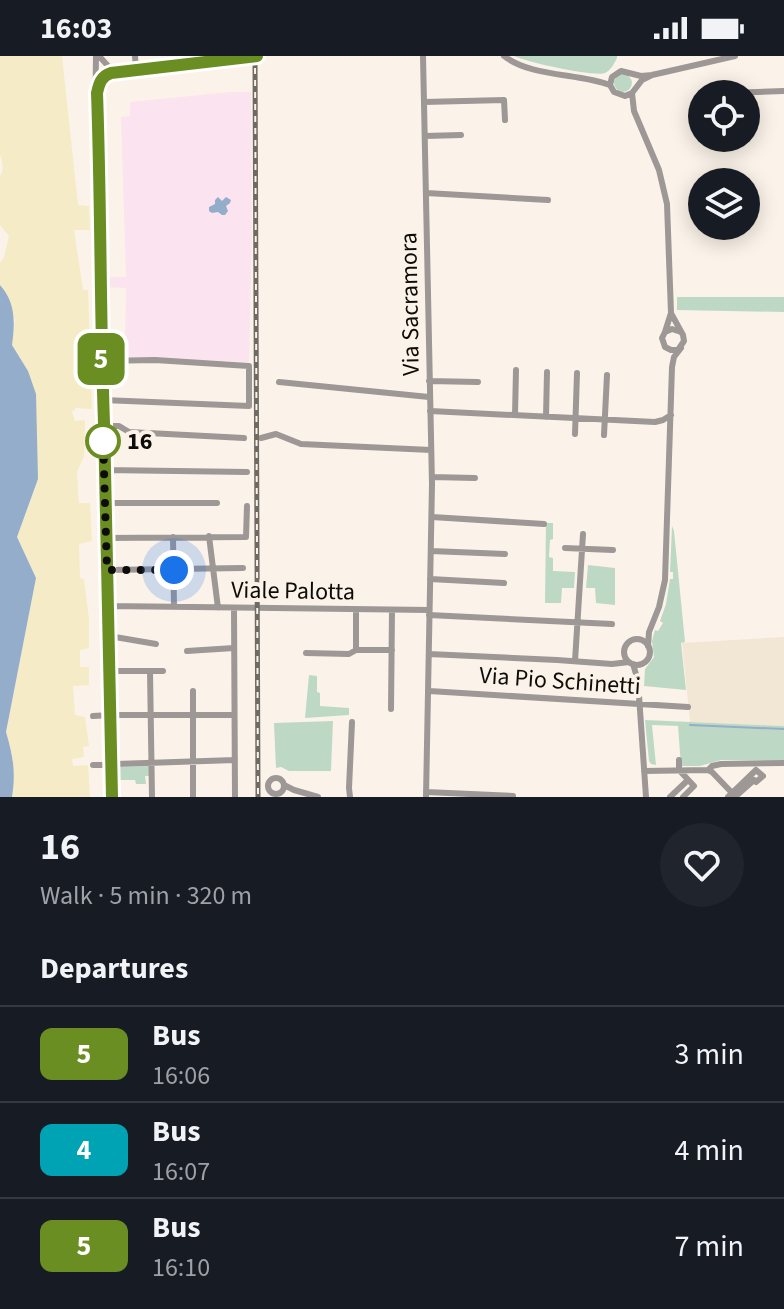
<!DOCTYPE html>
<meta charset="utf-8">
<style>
:root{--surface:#171b24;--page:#20242c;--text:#f1f3f6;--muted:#9ea1a6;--line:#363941}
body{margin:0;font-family:"Source Sans 3",sans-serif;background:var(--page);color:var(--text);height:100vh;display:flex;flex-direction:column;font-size:30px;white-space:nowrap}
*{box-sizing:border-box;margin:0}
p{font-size:26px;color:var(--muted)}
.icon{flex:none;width:44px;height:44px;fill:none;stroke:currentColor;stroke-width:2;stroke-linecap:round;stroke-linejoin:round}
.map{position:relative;height:741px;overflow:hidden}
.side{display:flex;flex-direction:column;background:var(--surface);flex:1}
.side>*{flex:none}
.badge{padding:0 16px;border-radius:12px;font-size:28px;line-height:52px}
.controls{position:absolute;left:688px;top:24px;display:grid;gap:16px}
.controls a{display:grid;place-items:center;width:72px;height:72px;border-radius:50%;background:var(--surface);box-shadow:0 4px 20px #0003;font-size:40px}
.you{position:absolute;width:40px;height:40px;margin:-20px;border:6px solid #fff;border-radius:50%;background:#1a73e8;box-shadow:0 0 0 12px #1a73e833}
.map>.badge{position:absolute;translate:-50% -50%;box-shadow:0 0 0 4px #fff}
h2{padding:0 40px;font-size:30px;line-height:72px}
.round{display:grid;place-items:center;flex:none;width:84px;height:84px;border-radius:42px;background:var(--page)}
.headline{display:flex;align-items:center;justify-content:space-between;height:136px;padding:0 40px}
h1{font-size:38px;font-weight:700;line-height:60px}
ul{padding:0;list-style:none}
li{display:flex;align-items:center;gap:24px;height:96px;padding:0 40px;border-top:2px solid var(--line)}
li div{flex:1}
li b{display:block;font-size:30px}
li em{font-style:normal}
li .badge{min-width:88px;font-weight:700;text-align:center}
.status{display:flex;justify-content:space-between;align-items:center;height:56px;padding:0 40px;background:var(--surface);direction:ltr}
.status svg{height:22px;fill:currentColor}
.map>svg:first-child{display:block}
.commercial{fill:#fbe3ef}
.built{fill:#f2e6d5}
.green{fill:#bdd9c5}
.sand{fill:#f5ebc6}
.water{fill:#94adca}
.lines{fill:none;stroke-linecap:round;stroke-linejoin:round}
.stream{stroke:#94adca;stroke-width:2}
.minor{stroke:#9d9796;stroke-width:6}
.rail-casing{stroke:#6f6a64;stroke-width:5}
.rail{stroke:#fbf3e9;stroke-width:2;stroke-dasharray:6;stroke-linecap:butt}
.line-casing{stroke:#fff;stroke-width:18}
.line{stroke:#6b8e23;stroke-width:12}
.walk{stroke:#0e0c08;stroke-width:8;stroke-dasharray:0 14.4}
.stop-dot{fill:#fff;stroke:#6b8e23;stroke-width:4}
.labels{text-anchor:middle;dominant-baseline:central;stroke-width:8;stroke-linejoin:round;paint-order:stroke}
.street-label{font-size:24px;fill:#0e0c08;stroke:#fbf3e9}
.stop-label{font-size:24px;font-weight:bold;fill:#0e0c08;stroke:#fbf3e9;text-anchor:start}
</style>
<div class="status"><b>16:03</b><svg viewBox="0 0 49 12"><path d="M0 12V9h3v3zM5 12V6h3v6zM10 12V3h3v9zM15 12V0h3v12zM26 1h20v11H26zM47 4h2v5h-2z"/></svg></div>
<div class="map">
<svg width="784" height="741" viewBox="0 0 784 741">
<rect width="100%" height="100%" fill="#fbf3e9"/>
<!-- commercial -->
<path class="commercial" d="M231,36H251L252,181L249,306L125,301L126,232L104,231V221H126L121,61L130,60V46Z"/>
<!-- built -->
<path class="built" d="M784,581V670L690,666L682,587Z"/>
<!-- green -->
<path class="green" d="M514,0H617V2C614,8 611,14 605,17C594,21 526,6 514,0Z
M614 27a9 9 0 1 1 18 0a9 9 0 1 1-18 0Z
M677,241H784V256L677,254Z
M546,467H553V483L550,484L549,501L553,502V515L575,516L574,532H562L561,547H545Z
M672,470L674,475L685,586L681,587L686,634L644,630L645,613L654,601L652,585L655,574L658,575L663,567L660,565L666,548L670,523H673V516H670Z
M588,509L615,512V549L596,547L595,532H586Z
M309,619L317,620V636L320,637V650L349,652V659L305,662Z
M645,664L784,670V704H721L700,710H681L678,670L652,669L656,709L651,708L649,705Z
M333,665L331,715H289L281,711L276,712L274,667Z
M149,710V720H145L146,728H136L135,724H116V711Z"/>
<!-- sand -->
<path class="sand" d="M0,0H62L78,149L89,150L90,174H74L83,234H88L92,353L76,352L72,356L75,365L85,364L84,400L77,416L79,447H90L92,485L79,488L80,522L84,523L89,564V592L80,594V611H89V629L73,630L75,659L85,661L89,690L83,691L84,701L72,703L73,710L88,709L90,741H12C15,716 14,701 6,676L36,522L17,481L38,423L28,315L12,289L15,264L3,232L0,229V207L4,201L9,180L0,169V120C4,115 3,105 0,99Z"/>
<!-- water -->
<path class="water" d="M218,141L222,145L226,141L231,144L230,147L226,150L228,155L225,159H222L218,156L212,157L209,155V151L215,148V144Z
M0,229C16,247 15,267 12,289L28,315L36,338L38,423L17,481L36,522L6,676C13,700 16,716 12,741H0Z"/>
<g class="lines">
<!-- stream -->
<path class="stream" d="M690,669L784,673"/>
<!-- minor -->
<path class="minor" d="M96,0C94,85 102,170 102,255C102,417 109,579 112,741
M99,0L109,11L117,14
M135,0L136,13
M423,0L432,428L426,741
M504,0C531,21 577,17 610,29
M652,19L642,24L632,37L625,40L614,36L610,29L612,21L621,15L641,20L652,19L735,0
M99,29L105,20L121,15L256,0
M632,37L634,55L659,114L667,148L671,257L665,276
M728,37L784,35
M424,46L504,44L505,64
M425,80L461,79
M426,137L548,144
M672,259L683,279L684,285L678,294H671L665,291L662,282L665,276L672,273L681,276
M101,305L155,304L249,310V350L103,344
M429,325L478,326
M279,326L429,341
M430,355L655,366L663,364L671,359
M515,359L516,314
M546,361L547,316
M104,370H119L129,376L244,382
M575,378L577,317
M604,379L607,319
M261,382L276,378L301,388L431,394
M105,414L247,416
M432,421L475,422
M106,447H217
M432,461L544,468
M209,480L218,552
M173,481L174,551
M105,482L246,481L247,450
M565,492L613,494
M431,495L505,498
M107,514L243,512
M430,523L504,527
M108,550L429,554
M234,552L235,741
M356,554V594
M429,559L612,568
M109,580L156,588
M624 596a13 13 0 1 1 26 0a13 13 0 1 1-26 0Z
M648,590L649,576L659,551L665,524L672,311L674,301L681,292
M187,595L234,592
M306,597L349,598L356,594H392
M429,598L557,604L612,608L629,606
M575,605L583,478
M633,608L638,625L646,741
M110,615H163
M150,615L152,741
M193,635V741
M429,635L688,651
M391,653L392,554
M116,659H234
M93,660L111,659
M679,704V714L694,730L683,741
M116,708L235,704
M93,709H111
M708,714L712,710L721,708L784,707
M644,715L708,714L712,716L736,741
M268 730a8 8 0 1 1 16 0a8 8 0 1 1-16 0Z
M284,729L294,734L318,741
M426,736L513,740
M350,741L349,732L352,666
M670,741L688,724
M728,741L756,714L763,720L756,726L754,724L736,740"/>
<defs>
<path id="rail" d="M255,0L258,741"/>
</defs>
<!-- rail casing -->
<use href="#rail" class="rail-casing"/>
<!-- rail -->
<use href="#rail" class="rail"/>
</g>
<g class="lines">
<defs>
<path id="line" d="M112,741L104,367C100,257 101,147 97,37C99,28 101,20 111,17L257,0"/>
</defs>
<!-- line casing -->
<use href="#line" class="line-casing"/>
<!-- line -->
<use href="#line" class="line"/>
<!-- walk -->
<path class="walk" d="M103,385V380L107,514H174"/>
</g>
<!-- markers -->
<circle class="stop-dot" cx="103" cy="385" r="16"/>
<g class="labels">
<!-- street labels -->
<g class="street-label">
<text transform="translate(410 248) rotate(-91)">Via Sacramora</text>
<text transform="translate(293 535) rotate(1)">Viale Palotta</text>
<text transform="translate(560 625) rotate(4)">Via Pio Schinetti</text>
</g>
<!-- stop labels -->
<g class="stop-label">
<text x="127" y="385">16</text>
</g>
</g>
</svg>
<div class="controls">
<a><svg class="icon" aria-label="locate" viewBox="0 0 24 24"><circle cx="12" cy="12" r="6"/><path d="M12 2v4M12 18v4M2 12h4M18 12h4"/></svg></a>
<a><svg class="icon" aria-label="layers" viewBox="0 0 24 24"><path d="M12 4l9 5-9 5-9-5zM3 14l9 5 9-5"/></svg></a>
</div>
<div class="you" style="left:174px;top:514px"></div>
<b class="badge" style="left:101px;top:303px;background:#6b8e23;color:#fff">5</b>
</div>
<section class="side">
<div class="headline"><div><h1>16</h1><p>Walk · 5 min · 320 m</p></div><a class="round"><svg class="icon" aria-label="heart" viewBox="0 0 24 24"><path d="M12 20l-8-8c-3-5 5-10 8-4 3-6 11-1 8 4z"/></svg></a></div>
<h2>Departures</h2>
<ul>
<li><span class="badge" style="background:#6b8e23;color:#fff">5</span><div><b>Bus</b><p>16:06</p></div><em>3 min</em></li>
<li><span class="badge" style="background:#00a3b4;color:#fff">4</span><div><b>Bus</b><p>16:07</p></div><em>4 min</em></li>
<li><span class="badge" style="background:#6b8e23;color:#fff">5</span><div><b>Bus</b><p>16:10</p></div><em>7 min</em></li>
</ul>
</section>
